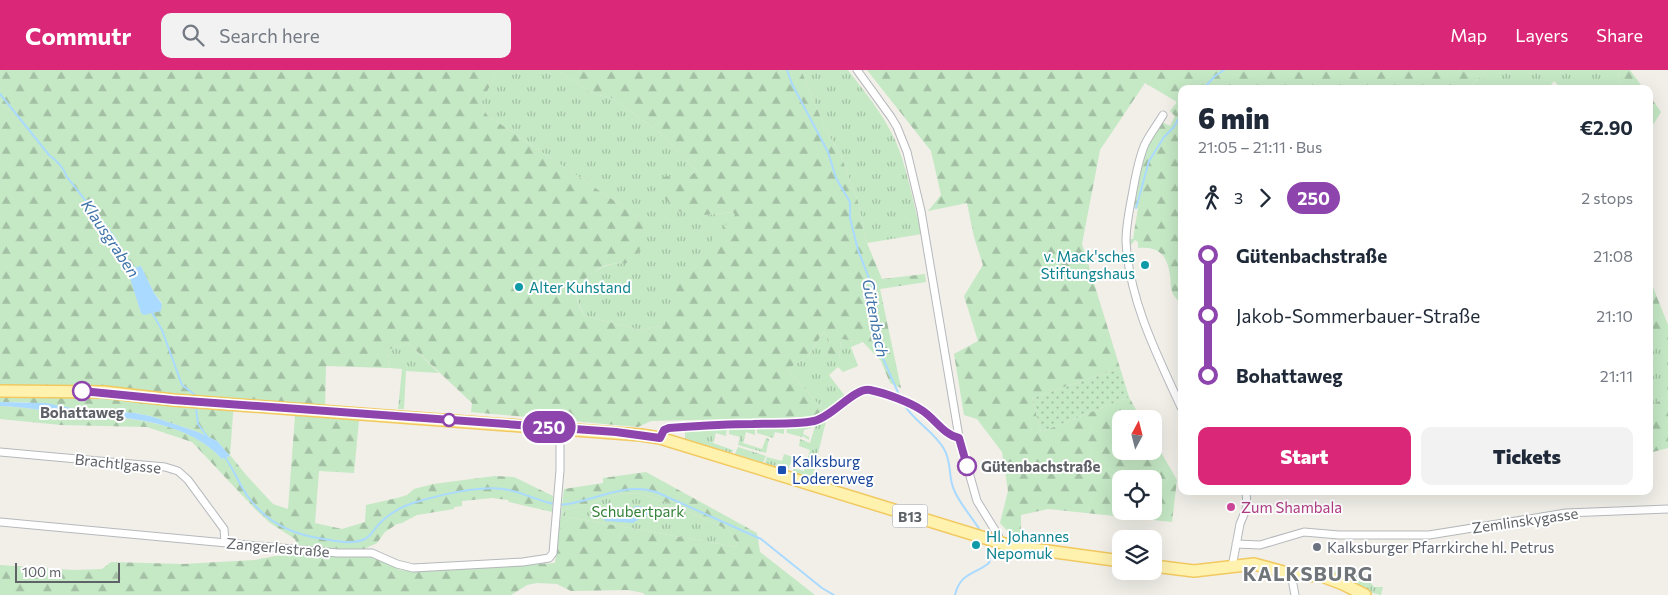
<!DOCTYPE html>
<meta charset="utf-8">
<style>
:root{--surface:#fff;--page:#f2f2f3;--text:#1f2937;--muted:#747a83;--accent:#db2777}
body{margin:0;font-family:Commissioner,sans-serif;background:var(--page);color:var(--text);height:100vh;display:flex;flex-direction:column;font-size:19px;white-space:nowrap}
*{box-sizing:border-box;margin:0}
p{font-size:16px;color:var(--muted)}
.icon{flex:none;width:28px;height:28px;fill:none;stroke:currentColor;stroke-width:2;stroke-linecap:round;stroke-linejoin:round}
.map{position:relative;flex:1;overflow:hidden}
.panel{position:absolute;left:1178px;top:15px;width:475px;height:410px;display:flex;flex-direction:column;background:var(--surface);border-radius:10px;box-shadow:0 5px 20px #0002}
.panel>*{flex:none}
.badge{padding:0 10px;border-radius:16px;font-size:18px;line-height:32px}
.needle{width:32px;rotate:7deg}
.fabs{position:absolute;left:1112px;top:340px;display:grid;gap:10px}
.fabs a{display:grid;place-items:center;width:50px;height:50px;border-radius:10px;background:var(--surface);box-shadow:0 5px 20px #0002;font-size:25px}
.scale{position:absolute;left:15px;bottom:12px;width:105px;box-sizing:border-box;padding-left:5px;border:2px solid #5f6368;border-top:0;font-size:14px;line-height:18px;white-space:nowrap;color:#5f6368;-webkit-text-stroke:4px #fff;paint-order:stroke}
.map>.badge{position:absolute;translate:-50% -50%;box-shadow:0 0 0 2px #fff}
.legs{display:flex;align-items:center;gap:8px;height:55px;padding:0 20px;font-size:16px}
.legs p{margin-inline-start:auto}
.summary{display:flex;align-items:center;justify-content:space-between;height:85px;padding:0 20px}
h1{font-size:28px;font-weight:800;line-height:38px}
.primary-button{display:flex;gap:10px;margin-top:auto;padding:10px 20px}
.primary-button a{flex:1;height:58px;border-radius:10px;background:var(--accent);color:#fff;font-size:20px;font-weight:800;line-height:58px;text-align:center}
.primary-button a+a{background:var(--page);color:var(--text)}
ul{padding:0 20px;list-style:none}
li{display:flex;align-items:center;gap:18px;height:60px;font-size:19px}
li i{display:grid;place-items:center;width:8px;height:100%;margin:0 6px;background:currentColor}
li i::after{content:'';width:12px;height:12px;margin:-6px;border:4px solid;border-radius:50%;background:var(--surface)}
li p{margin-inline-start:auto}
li:first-child i{background:linear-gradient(#0000 50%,currentColor 0)}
li:last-child i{background:linear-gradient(currentColor 50%,#0000 0)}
header{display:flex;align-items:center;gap:30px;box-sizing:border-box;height:70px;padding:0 25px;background:var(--accent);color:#fff}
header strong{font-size:24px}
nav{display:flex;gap:28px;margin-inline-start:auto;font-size:18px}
.search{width:350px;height:45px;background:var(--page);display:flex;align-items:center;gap:12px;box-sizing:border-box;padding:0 18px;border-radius:10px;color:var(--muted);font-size:19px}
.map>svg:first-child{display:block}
.grass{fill:url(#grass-tufts)}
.forest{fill:url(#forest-firs);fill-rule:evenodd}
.garden{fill:url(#garden-dots)}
.water{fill:#aadaff}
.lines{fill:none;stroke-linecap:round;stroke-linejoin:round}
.stream{stroke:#aadaff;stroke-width:2}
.minor-casing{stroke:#b5b8bc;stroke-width:9}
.primary-casing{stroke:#f2c960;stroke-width:14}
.minor{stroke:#fff;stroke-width:7}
.primary{stroke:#fff2af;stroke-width:11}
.line-1-casing{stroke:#fff;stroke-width:11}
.line-1{stroke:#8e44ad;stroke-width:8}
.culture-dot{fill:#0f9aa8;stroke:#fff;stroke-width:2}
.stop-1-dot{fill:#fff;stroke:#8e44ad;stroke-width:2.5}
.transit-dot{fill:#1a4fb4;stroke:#fff;stroke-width:2}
.hotel-dot{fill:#d1479c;stroke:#fff;stroke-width:2}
.worship-dot{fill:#6b7280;stroke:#fff;stroke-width:2}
.labels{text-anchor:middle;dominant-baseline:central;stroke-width:4;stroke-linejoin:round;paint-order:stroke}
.shield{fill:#fff;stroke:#8f9295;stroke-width:1}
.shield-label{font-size:14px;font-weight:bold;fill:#5f6368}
.culture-label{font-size:15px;fill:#0d838f;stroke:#fff;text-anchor:start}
.stop-label{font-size:15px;font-weight:bold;fill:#5f6368;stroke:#fff}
.transit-label{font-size:15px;fill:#164399;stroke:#fff;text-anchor:start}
.street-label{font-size:15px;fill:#5f6368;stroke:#fff}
.hotel-label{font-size:15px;fill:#b23c85;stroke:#fff;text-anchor:start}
.park-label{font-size:15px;fill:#348238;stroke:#fff}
.worship-label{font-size:15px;fill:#5b616d;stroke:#fff;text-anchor:start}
.water-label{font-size:16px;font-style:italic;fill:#4174aa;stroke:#fff}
.district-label{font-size:20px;font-weight:bold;letter-spacing:1px;fill:#70757a;stroke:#fff}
</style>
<header>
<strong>Commutr</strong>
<div class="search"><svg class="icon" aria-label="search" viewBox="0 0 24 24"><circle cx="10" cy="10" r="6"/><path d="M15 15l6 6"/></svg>Search here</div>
<nav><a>Map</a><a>Layers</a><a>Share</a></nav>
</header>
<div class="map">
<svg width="1668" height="525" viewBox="0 0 1668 525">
<defs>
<pattern id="grass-tufts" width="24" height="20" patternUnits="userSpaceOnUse" patternTransform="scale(1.25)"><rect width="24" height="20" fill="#c5e8c5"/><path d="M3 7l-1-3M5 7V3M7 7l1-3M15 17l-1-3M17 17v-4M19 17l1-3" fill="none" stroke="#a3c0a4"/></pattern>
<pattern id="forest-firs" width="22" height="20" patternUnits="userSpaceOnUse" patternTransform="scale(1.25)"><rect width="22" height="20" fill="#c5e8c5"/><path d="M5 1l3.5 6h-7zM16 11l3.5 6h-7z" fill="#a3c0a4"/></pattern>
<pattern id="garden-dots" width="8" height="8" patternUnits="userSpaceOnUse" patternTransform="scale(1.25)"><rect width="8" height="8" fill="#c5e8c5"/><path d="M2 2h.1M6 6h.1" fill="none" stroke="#a3c0a4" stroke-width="1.8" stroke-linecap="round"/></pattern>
</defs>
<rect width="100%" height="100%" fill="#f1efe8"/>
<!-- grass -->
<path class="grass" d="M498,0H556L594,24L612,28L659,62L698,102L682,113L667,106L705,145L734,142L735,145L680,228L665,255L642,260L585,246C581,239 575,228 577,219C577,214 583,210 587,207C602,196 609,193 628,193L642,155L637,146L487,45L481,33Z
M801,0H848C867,25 889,51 900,82C909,108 914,137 922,164L867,173L858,132L841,86L826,60Z
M1487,0H1618L1620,19H1556L1558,15L1554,11L1548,19H1468Z
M1668,254V324L1652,336H1649V274Z
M824,261L839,290L841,269L863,272L851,277L858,296L843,302L838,297L829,305L845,326L824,341L788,299L808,286Z
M408,273L439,303L406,301L404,339H398L402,299L389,298L387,280Z
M826,351L812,408L793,403V398L804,401L810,380L799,376L800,369L810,373L816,353Z
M811,356V358L804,360L803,364L809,367V370L803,366L802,367L787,363L786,357Z
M757,357L784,358V364L775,362L773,368L757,363Z
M727,358L726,366L716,363L713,373L733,380L732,383L685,369V361Z
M729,358H755V365L746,362L743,373L762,379L766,368L769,369L766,383L738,375L740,367L729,364Z
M738,377L766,386L763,393L735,384Z
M784,384L793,387L788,400L765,393L767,387L782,391Z
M623,423L641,424L668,433L718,455L728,460L736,471L737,477L562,446L563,439L577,437Z
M1323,499L1338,502L1342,500C1356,507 1365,502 1374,517H1383L1381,525L1369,522L1323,503Z"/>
<!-- forest -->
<path class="forest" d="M0,0H498L481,33L487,45L637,146C639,149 642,153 643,156C645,167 640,189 627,193C623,194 617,193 612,194C604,195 598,199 591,204C573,217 573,227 585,246L642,260L665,255V240L680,228L672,213L735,145L733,142L705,145L676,141L654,116L657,110L667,106L682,112L697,101L659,62L612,28L594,24L556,0H801L826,60L841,86L858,132L867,173L882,209L925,204L926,212L880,219L901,318L890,313L881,291L863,272L841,269L839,291L825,281L830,272L824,261L808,286L788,299L824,341L810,347L651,351L638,357L471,342L472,333L408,273L387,280L389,298L326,296L325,338L234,331L230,385L247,406L273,434L288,439L295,346L359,350L354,403L319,401L315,453L342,459L365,452L366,435L397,428L407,425L414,419L433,414L495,406L514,407L553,426L552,442L509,432L508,430L492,428L462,431V436L454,437V439L417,445L402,453L397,454L385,462L377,473L364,479L343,481L298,477L295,469L270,453L256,440L192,372L147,357L61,355L0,349V336C28,337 56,343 84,346C94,347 104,346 114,347C152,351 196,359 222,389L230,386L217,371L198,362L150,346L135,343L82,340L25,332H0ZM141,196L154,223L162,233L141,243L134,219Z
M867,0H1487L1468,19H1181V231H1178C1176,228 1172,224 1172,221C1170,216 1171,210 1170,205C1167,185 1159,176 1138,178V172L1135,170L1130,176L1129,169H1133L1138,138L1133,137L1143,86L1149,73L1162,52L1170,56L1175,46L1170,41L1177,32L1145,13L1100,80L1082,174L1120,298L1032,328L1041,362L1129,327L1141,349H1121V381H1154V370L1177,410L1172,452L1048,439L1021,445V467L1014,468L1000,453L1008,421L1002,382L977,349L964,345L954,284L978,271L964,226L983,195L974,167L967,133L928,141L941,125L931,81ZM1121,409H1154V441H1121Z
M1618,0H1630L1644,19H1620Z
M1649,25L1661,42L1649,61Z
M1649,207L1668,255L1649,274Z
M1668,324V378L1649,383V336H1652Z
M646,402L757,463L760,482L815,525H645L643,523L628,520L571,521L557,514L537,513L527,515L511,525H0V495L73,500L102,499L111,492L183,494L255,490L275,486L293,485L297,483L369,486L384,490L400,500L413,501L555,493L564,419L603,413V408ZM623,423L641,424L668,433L718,455L728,460L736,471L737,477L562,446L563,439L577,437Z"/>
<!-- garden -->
<path class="garden" d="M1120,298L1129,327L1041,362L1032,328Z"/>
<!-- water -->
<path class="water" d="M141,196L154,223L162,234L161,241L144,245L141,243L128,202V199Z
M0,332L45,333L82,340L135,343L150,346L198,362L217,371L230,386L222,389C196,360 152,350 114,347C104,346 94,347 84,346C56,343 28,337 0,336Z
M636,436L643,437L651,442L633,453L605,451L603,447L606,439H613L626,444Z"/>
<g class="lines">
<!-- stream -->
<path class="stream" d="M787,0L792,14L828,82L836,108L850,132V148L858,180L872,216L877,262L881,284L900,327
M1203,19L1215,6L1224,0
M0,24L49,85C58,91 63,97 67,107L115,168L118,178L135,199
M1136,138L1149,91L1164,67L1174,57L1181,44
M151,241L162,260L182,315L194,324L195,328
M903,333C913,351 934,361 944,379C952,392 948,407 954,420C961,436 973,448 981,462
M196,337L198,354L209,369
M224,386C234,399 239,415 249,428C267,453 294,465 324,469C337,471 352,475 365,469C371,466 375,458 380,453C389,444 401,437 413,433C436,426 479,415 503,419C521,421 537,431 554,434
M559,435C592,433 623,411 656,422L761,469L822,518L834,525
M955,525C960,503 974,505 989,493L991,485L987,473"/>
<defs>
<path id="minor" d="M857,0L891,47L897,57L907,82L921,141L959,367L977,431L998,465L1001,473
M1163,45C1157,55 1150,64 1145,74C1138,90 1135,109 1132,126C1129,141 1126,156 1126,171C1129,230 1157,285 1181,337
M660,368L664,360L669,358C696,356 722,354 749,354C771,353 793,355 814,351C832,347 855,317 870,320C885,323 910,332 923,341C935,349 944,365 959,367
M0,382L165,397L178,401L188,410L224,459L225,472
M0,452L292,479L338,483H372L397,494L413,498L523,492L549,488L553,483L560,400V358
M1236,474L1260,475L1304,462L1339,465H1429L1566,443L1668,439
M1232,497L1240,454L1247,437L1246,421
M1291,504L1295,525"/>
<path id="primary" d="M0,321L104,322L173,330L641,365L660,368L1011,476L1121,491
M1154,496L1194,501L1254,494L1291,504L1319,506
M1322,506L1343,514L1365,525"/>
</defs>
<!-- minor casing -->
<use href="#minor" class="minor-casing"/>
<!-- primary casing -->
<use href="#primary" class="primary-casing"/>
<!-- minor -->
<use href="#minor" class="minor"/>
<!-- primary -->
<use href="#primary" class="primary"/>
</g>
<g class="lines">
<defs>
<path id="line-1" d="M82,321L173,330L616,362L660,368L664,360L669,358C697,356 725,354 753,354C773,353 794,355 814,351C832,347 855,317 870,320C885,323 910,332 923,341C935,349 944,365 959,368L967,396"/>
</defs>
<!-- line-1 casing -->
<use href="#line-1" class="line-1-casing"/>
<!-- line-1 -->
<use href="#line-1" class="line-1"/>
</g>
<!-- markers -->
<g class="culture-dot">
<circle cx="1145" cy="195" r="5"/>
<circle cx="519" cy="217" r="5"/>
<circle cx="976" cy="475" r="5"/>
</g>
<g class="stop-1-dot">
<circle cx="82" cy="321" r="9"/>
<circle cx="449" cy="350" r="6"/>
<circle cx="967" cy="396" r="9"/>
</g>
<rect class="transit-dot" x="777" y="395" width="10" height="10" rx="2.5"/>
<circle class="hotel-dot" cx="1231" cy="437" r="5"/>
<circle class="worship-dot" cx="1317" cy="477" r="5"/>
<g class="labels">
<!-- shield labels -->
<rect class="shield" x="892.5" y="434.5" width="35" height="23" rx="4"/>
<g class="shield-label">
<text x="910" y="446">B13</text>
</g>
<!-- culture labels -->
<g class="culture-label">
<text x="1135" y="186" text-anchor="end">v. Mack'sches<tspan x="1135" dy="17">Stiftungshaus</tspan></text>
<text x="529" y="217">Alter Kuhstand</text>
<text x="986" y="466">Hl. Johannes<tspan x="986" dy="17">Nepomuk</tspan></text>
</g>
<!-- stop labels -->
<g class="stop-label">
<text x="82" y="342">Bohattaweg</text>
<text x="981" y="396" text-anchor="start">Gütenbachstraße</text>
</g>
<!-- transit labels -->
<g class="transit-label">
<text x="792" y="391">Kalksburg<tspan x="792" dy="17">Lodererweg</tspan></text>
</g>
<!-- street labels -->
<g class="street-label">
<text transform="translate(118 393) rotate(6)">Brachtlgasse</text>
<text transform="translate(1525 450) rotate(-8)">Zemlinskygasse</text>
<text transform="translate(278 477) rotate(5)">Zangerlestraße</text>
</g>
<!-- hotel labels -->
<g class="hotel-label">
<text x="1241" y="437">Zum Shambala</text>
</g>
<!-- park labels -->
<g class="park-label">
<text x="638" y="441">Schubertpark</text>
</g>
<!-- worship labels -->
<g class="worship-label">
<text x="1327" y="477">Kalksburger Pfarrkirche hl. Petrus</text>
</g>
<!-- water labels -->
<g class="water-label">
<text transform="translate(111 168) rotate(56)">Klausgraben</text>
<text transform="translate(876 248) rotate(79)">Gütenbach</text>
</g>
<!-- district labels -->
<g class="district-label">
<text x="1308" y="503">KALKSBURG</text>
</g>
</g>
</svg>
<div class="fabs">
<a><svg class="needle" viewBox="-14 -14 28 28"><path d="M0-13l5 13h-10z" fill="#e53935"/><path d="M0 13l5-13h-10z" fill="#747a83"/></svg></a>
<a><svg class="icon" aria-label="locate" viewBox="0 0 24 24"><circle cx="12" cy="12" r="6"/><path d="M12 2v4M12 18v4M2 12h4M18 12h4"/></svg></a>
<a><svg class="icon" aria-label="layers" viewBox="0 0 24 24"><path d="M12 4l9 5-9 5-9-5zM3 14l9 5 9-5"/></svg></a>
</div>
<div class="scale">100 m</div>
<b class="badge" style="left:549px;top:357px;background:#8e44ad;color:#fff">250</b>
<section class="panel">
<div class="summary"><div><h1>6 min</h1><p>21:05 – 21:11 · Bus</p></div><b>€2.90</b></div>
<div class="legs"><svg class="icon" aria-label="walk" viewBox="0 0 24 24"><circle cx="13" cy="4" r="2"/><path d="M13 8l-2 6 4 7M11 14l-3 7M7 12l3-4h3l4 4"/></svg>3<svg class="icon" aria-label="forward" viewBox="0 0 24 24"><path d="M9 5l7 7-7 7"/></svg><b class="badge" style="background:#8e44ad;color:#fff">250</b><p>2 stops</p></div>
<ul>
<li><i style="color:#8e44ad"></i><b>Gütenbachstraße</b><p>21:08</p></li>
<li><i style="color:#8e44ad"></i><span>Jakob-Sommerbauer-Straße</span><p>21:10</p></li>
<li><i style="color:#8e44ad"></i><b>Bohattaweg</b><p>21:11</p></li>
</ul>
<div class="primary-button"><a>Start</a><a>Tickets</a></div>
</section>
</div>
